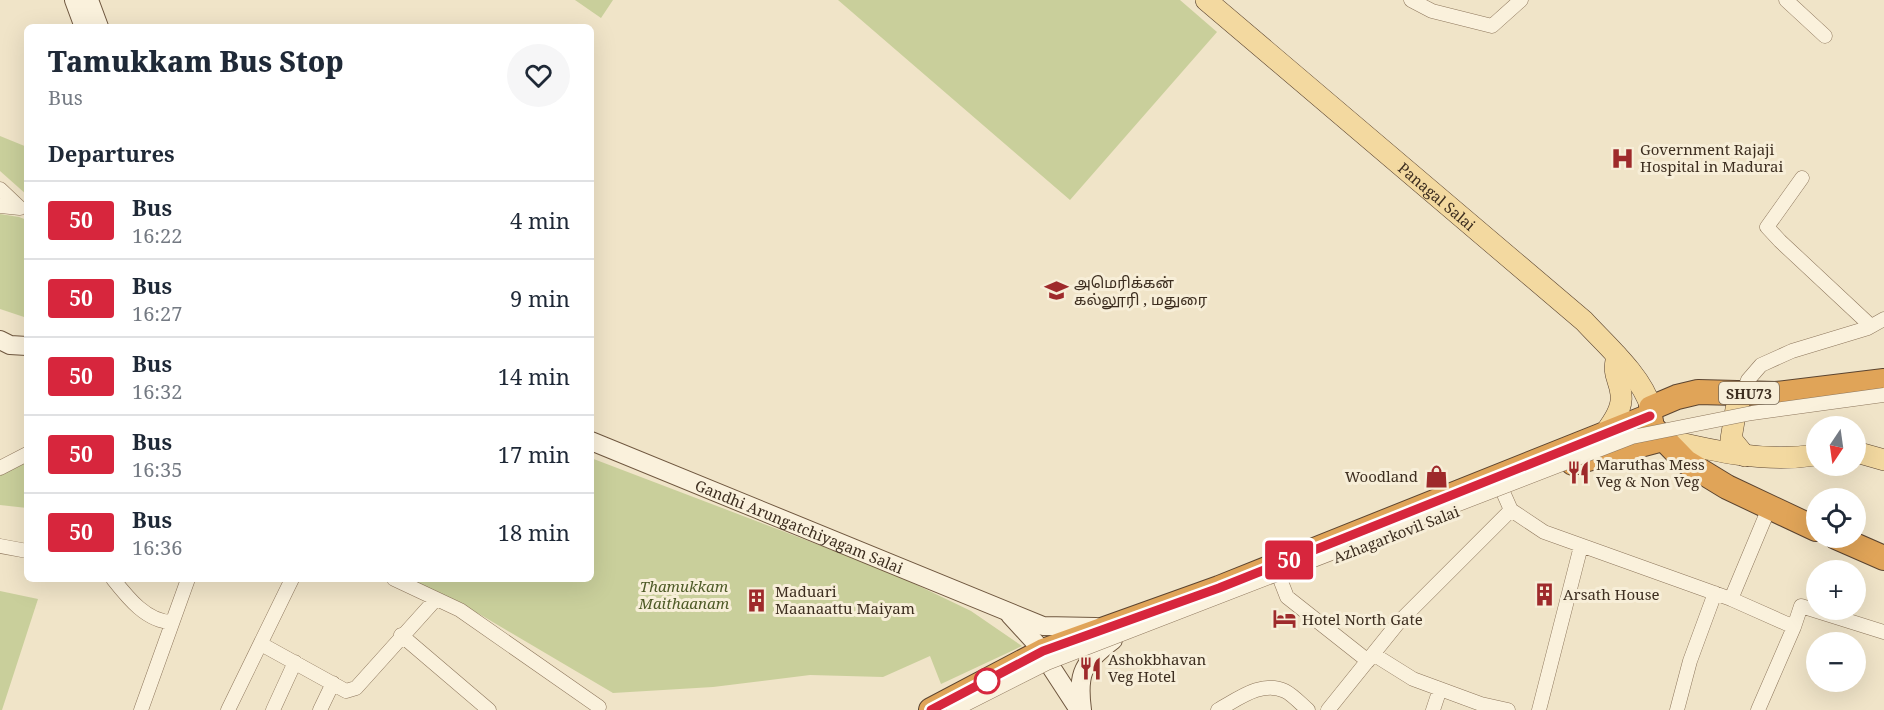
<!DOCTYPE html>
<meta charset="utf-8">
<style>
:root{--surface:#fff;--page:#f6f6f7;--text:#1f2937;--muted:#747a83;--line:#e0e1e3}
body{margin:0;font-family:"Noto Serif","Noto Sans Tamil",serif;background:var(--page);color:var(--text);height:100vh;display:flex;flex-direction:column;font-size:22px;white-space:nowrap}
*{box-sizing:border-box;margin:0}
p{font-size:20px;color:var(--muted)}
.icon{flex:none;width:33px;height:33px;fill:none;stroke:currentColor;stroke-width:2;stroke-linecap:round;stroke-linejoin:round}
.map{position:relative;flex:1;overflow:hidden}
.drawer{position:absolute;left:24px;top:24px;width:570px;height:558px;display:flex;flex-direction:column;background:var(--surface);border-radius:9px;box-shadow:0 6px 24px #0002}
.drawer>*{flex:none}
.badge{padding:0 12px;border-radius:4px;font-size:21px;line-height:39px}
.needle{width:39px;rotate:193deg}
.tools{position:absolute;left:1806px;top:416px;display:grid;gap:12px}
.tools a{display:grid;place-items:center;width:60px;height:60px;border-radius:50%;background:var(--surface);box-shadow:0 6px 24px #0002;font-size:30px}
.map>.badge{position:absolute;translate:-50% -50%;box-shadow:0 0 0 3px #fff}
h2{padding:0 24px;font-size:22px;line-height:54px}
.round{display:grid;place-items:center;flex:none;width:63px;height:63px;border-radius:32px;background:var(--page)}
.headline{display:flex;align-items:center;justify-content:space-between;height:102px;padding:0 24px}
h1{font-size:28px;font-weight:800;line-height:45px}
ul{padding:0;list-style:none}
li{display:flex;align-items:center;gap:18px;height:78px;padding:0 24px;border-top:2px solid var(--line)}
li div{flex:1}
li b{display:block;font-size:22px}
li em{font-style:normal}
li .badge{min-width:66px;font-weight:700;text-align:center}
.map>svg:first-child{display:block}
.green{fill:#c9cf9b}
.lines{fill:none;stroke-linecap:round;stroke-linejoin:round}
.street-casing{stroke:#8d765c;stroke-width:15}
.secondary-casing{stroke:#6f573f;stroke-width:20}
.primary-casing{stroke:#5b4430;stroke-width:22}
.highway-casing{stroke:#5b4430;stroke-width:26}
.street{stroke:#faf1dc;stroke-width:14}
.secondary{stroke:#faf1dc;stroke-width:18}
.primary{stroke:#f3d9a0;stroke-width:21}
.highway{stroke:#e0a458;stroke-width:24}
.street-bridge-casing{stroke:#8d765c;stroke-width:15;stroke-linecap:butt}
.street-bridge{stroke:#faf1dc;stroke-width:14}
.line-casing{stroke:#fff;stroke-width:14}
.line{stroke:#d7263d;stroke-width:9}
.stop-dot{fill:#fff;stroke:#d7263d;stroke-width:3}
.labels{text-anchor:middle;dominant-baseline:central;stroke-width:6;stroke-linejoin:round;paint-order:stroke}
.shield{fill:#f7eed8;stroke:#756857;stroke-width:1.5}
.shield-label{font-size:14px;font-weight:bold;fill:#3d2e20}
.poi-label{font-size:15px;fill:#3d2e20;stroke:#f7eed8;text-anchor:start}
.street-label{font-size:15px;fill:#3d2e20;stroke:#f7eed8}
.park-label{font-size:15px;font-style:italic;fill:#4d5a26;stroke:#f7eed8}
</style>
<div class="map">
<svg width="1884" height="710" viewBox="0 0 1884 710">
<rect width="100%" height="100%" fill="#f0e4c8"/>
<!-- green -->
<path class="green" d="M575,0H613L601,18Z
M838,0H1180L1217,32L1070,200Z
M0,136L27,147V195L0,171Z
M0,214L19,217L27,220V318L0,309Z
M591,458L890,572L971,611L1022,646L941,684L930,656L883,677L810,675L713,687L613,693L481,615L407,579H591Z
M27,462V508L0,505V474Z
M0,591L38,599L2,710H0Z"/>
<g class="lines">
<defs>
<path id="street" d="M1411,0L1432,11L1492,26L1521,0
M1786,0L1825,36
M1802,178L1767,227L1780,241L1871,326
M0,189L20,208L0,206
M1743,393L1748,380L1761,365L1792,351L1868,328L1884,319
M0,468L27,454
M1503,492L1511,510L1544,532L1731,599L1794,627L1801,606L1884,632
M0,546L27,551
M113,579C128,598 147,622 172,622
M394,579L460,610L599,707
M1280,579L1287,597L1368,661
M1731,599L1769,508
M401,635L489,710
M261,644L346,691L356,688L436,599
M1373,654L1413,679L1481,704L1508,710
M141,710L188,579
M228,710L292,579
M273,710L295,662
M320,710L333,683
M1218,710C1238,699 1262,680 1285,691C1293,695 1301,704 1308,710
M1328,710L1398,623L1511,510
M1433,710L1440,689
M1539,710L1581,546
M1677,710L1690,661L1715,593
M1758,710L1794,627"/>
<g id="secondary">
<path d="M74,0L84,27"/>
<path d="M89,0L99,27"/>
<path d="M0,340L10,345L27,346"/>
<path id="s1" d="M591,441L1043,626L1096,627"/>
<path d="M1010,615L1043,651"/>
<path d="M1051,667L1079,710"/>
<path d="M1082,710C1077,672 1083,663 1113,640"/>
</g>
<g id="primary">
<path id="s2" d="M1206,0L1584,321C1606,345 1642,376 1651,408"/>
<path d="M1743,393L1736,409L1731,439L1745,456"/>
<path d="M1605,433C1613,422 1623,408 1621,394C1619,377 1612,376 1617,356"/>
<path d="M1663,439C1714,451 1764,463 1816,455"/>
<path d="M1856,452L1884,460"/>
</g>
<path id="highway" d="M1573,463L1663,439
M1816,529L1727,487L1686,462L1652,427L1650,416L1651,408L1677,397L1698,392L1776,394L1884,381
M1836,537L1884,558
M931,710L1043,651L1219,588L1650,416"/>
</defs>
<!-- street casing -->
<use href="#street" class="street-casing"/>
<!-- secondary casing -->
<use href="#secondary" class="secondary-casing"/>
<!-- primary casing -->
<use href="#primary" class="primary-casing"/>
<!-- highway casing -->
<use href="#highway" class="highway-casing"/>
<!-- street -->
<use href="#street" class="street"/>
<!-- secondary -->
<use href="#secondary" class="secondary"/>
<!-- primary -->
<use href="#primary" class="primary"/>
<!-- highway -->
<use href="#highway" class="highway"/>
<defs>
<path id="street-bridge" d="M954,710L1047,663L1632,437L1752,413L1884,395"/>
</defs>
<!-- street-bridge casing -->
<use href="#street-bridge" class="street-bridge-casing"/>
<!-- street-bridge -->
<use href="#street-bridge" class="street-bridge"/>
</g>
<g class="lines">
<defs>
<path id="line" d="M931,710L1043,651L1219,588L1650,416"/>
</defs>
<!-- line casing -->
<use href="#line" class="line-casing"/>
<!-- line -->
<use href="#line" class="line"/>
</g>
<!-- icons -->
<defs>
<symbol id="hospital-bare" viewBox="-9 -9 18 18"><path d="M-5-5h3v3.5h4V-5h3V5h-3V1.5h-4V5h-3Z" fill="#9e2a2b" stroke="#f7eed8" stroke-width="2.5" paint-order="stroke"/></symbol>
<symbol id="university-bare" viewBox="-9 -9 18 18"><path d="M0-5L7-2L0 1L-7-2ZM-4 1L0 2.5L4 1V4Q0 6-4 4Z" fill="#9e2a2b" stroke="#f7eed8" stroke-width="2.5" paint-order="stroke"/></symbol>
<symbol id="restaurant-bare" viewBox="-9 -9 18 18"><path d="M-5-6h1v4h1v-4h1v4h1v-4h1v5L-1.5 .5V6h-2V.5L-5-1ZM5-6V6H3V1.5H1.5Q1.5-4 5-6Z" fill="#9e2a2b" stroke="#f7eed8" stroke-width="2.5" paint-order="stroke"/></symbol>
<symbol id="shop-bare" viewBox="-9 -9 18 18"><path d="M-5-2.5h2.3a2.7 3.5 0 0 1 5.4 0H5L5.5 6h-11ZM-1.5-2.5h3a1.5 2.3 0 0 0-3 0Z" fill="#9e2a2b" stroke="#f7eed8" stroke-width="2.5" paint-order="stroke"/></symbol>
<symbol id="building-bare" viewBox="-9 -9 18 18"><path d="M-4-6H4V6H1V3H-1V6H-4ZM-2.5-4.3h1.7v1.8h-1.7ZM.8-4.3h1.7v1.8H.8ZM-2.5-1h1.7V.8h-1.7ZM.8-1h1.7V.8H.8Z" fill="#9e2a2b" stroke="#f7eed8" stroke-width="2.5" paint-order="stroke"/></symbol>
<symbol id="hotel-bare" viewBox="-9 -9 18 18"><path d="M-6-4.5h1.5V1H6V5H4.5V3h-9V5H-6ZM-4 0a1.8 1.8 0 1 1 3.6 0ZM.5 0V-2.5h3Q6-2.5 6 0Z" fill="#9e2a2b" stroke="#f7eed8" stroke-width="2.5" paint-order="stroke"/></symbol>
</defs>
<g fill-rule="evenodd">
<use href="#hospital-bare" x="1606" y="142" width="33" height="33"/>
<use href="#university-bare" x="1040" y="274" width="33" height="33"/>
<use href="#restaurant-bare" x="1562" y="456" width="33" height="33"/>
<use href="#shop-bare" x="1420" y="460" width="33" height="33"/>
<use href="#building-bare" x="1528" y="578" width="33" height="33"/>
<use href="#building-bare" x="740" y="584" width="33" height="33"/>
<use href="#hotel-bare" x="1268" y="602" width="33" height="33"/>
<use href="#restaurant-bare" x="1074" y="652" width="33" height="33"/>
</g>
<!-- markers -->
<circle class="stop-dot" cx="987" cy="681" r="12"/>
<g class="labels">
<!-- shield labels -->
<rect class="shield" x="1719" y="382" width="60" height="22" rx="4.5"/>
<g class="shield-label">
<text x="1749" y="393">SHU73</text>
</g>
<!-- poi labels -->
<g class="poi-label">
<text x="1640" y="149">Government Rajaji<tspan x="1640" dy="17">Hospital in Madurai</tspan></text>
<text x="1074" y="282">அமெரிக்கன்<tspan x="1074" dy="17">கல்லூரி , மதுரை</tspan></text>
<text x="1596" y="464">Maruthas Mess<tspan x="1596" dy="17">Veg &amp; Non Veg</tspan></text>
<text x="1418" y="476" text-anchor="end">Woodland</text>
<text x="775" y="591">Maduari<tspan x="775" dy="17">Maanaattu Maiyam</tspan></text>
<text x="1563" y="594">Arsath House</text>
<text x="1302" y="619">Hotel North Gate</text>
<text x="1108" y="659">Ashokbhavan<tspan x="1108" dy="17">Veg Hotel</tspan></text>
</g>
<!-- street labels -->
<g class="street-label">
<text stroke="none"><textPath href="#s2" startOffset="303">Panagal Salai</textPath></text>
<text stroke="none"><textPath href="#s1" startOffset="225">Gandhi Arungatchiyagam Salai</textPath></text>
<text transform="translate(1396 534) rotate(-21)">Azhagarkovil Salai</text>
</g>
<!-- park labels -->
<g class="park-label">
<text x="684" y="586">Thamukkam<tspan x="684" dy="17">Maithaanam</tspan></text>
</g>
</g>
</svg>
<div class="tools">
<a><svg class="needle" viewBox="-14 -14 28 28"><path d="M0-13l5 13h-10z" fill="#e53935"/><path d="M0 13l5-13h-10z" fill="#747a83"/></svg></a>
<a><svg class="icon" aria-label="locate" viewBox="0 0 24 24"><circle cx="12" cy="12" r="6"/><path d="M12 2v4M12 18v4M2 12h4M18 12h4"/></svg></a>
<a>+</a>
<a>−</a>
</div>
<b class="badge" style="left:1289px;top:560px;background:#d7263d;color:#fff">50</b>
<section class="drawer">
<div class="headline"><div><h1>Tamukkam Bus Stop</h1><p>Bus</p></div><a class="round"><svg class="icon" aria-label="heart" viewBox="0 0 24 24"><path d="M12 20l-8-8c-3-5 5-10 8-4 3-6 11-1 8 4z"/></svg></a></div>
<h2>Departures</h2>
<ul>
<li><span class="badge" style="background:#d7263d;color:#fff">50</span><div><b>Bus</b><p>16:22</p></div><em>4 min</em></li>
<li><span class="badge" style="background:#d7263d;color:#fff">50</span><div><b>Bus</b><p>16:27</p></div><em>9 min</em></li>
<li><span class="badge" style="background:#d7263d;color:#fff">50</span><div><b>Bus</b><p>16:32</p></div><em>14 min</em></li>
<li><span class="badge" style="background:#d7263d;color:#fff">50</span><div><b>Bus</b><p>16:35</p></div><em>17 min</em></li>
<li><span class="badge" style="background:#d7263d;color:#fff">50</span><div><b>Bus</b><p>16:36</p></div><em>18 min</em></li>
</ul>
</section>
</div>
